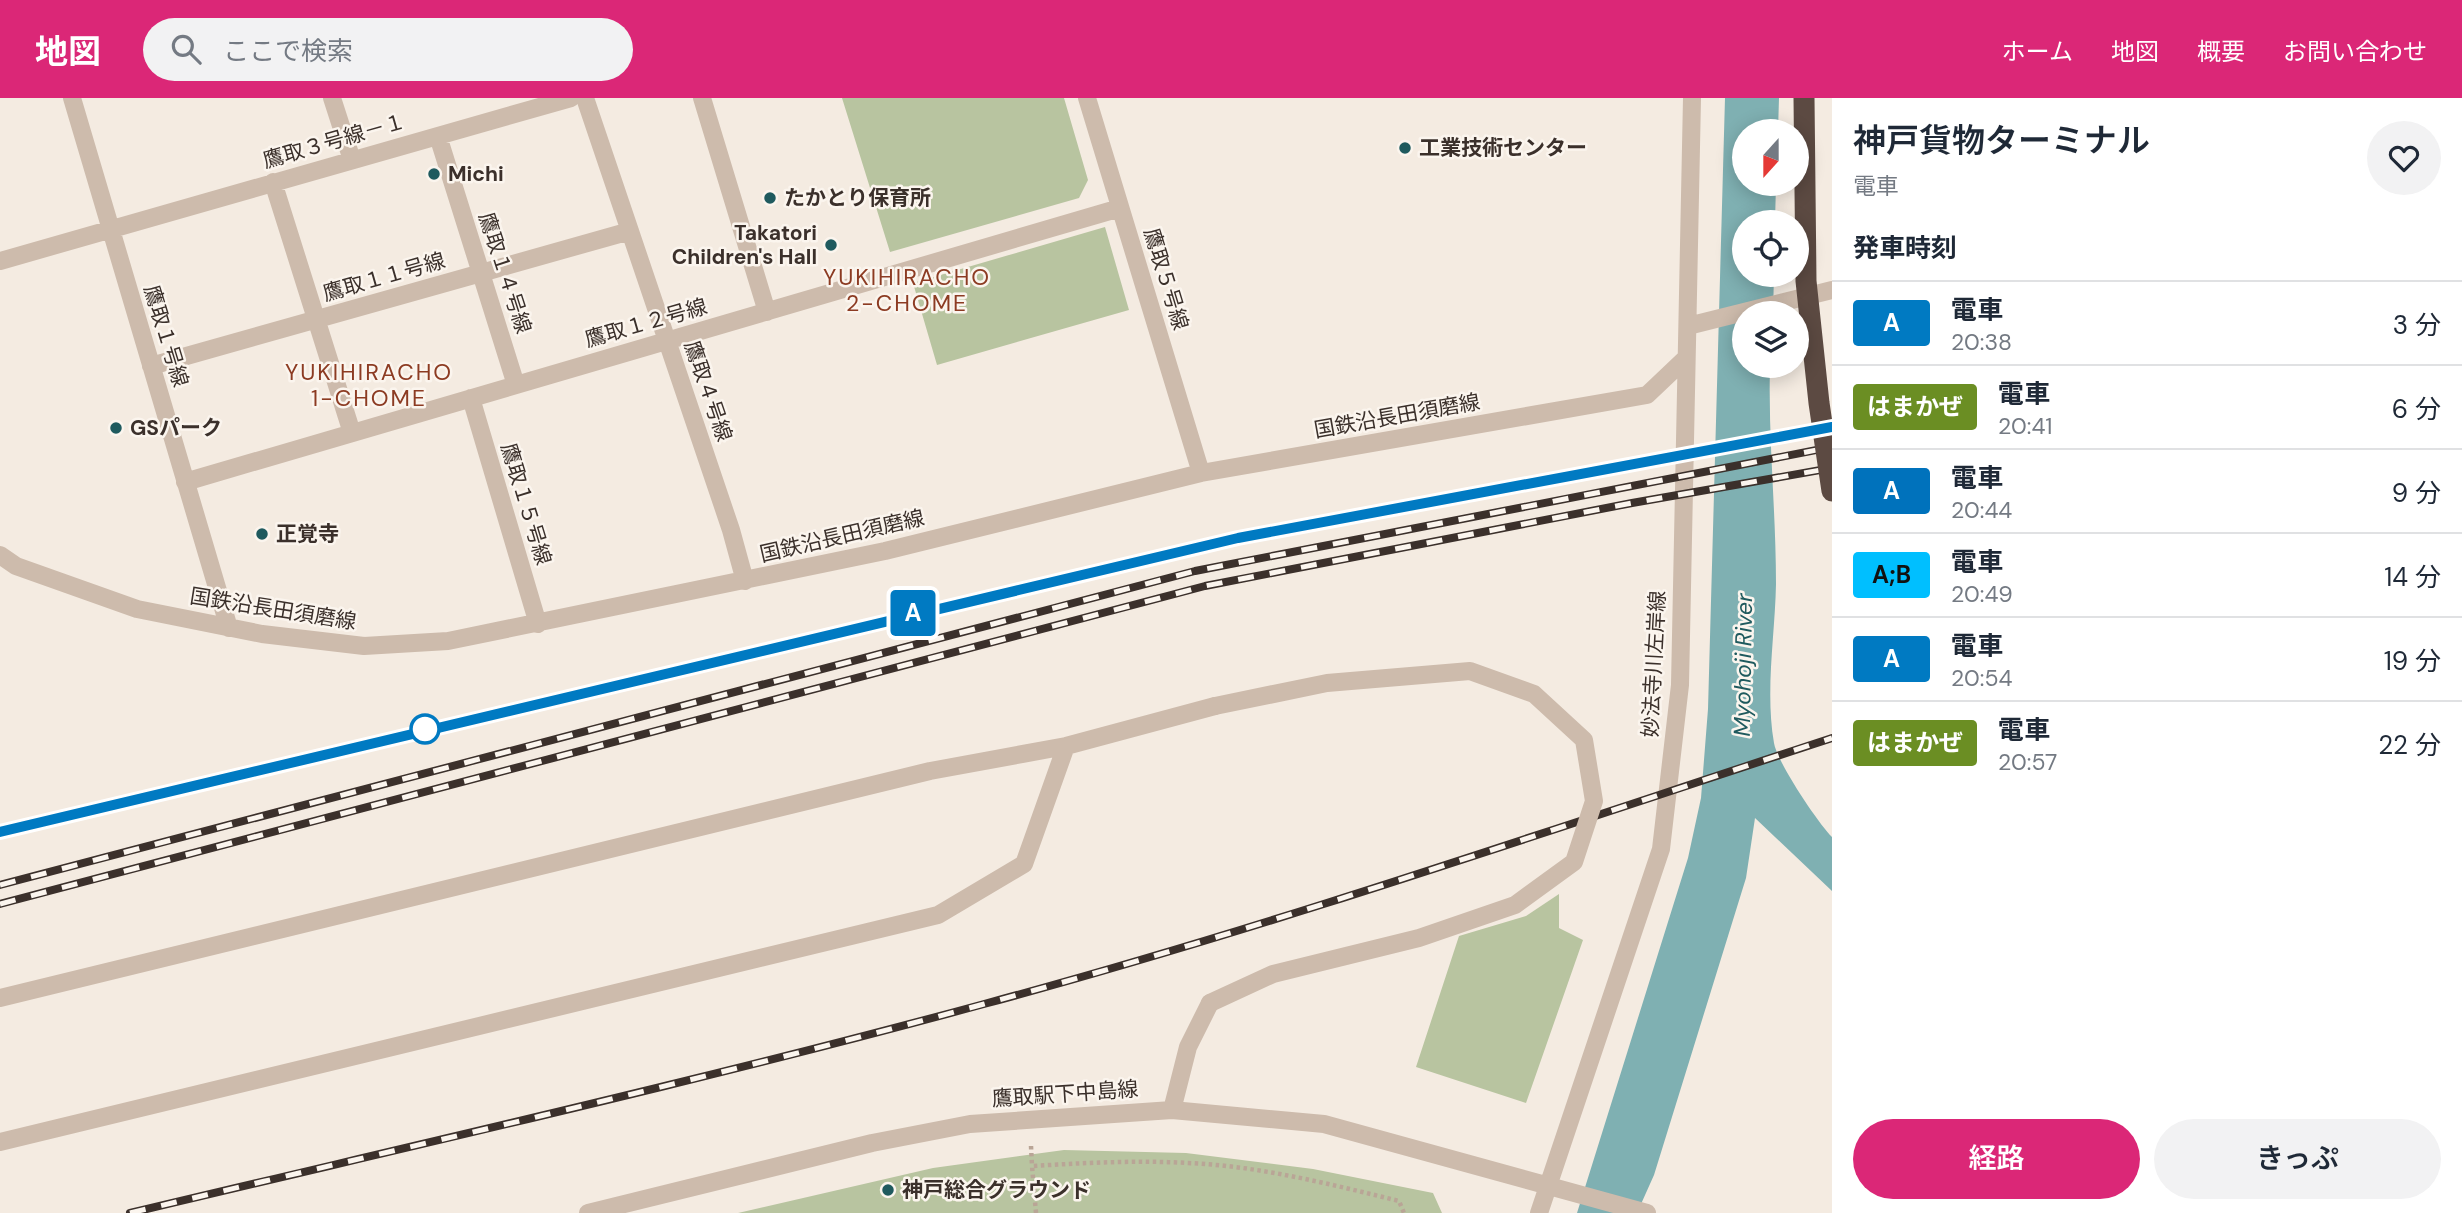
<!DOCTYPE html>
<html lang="ja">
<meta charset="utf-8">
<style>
:root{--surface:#fff;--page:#f2f2f3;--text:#1f2937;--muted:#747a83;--line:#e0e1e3;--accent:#db2777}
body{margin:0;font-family:"DM Sans","Noto Sans JP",sans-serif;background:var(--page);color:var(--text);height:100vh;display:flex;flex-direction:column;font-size:26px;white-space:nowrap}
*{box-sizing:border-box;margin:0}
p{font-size:23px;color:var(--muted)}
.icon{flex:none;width:38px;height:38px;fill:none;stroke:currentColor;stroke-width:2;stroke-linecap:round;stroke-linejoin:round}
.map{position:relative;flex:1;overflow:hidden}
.side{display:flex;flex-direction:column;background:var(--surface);width:630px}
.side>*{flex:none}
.badge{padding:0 14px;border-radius:5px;font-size:24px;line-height:46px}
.needle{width:46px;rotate:201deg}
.buttons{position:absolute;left:1732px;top:21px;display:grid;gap:14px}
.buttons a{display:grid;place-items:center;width:77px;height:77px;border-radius:50%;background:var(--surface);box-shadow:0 4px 18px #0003;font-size:35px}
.map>.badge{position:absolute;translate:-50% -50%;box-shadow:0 0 0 4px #fff}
h2{padding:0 21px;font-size:26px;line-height:63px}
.round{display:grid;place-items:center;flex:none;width:74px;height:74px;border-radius:37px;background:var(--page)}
.headline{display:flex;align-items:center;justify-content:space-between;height:119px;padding:0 21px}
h1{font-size:33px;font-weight:600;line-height:52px}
.action{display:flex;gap:14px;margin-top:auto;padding:14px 21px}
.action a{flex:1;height:80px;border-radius:42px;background:var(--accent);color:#fff;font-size:28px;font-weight:600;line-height:80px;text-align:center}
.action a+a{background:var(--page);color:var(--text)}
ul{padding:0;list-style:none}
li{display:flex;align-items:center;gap:21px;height:84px;padding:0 21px;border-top:2px solid var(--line)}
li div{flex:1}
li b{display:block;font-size:26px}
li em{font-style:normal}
li .badge{min-width:77px;font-weight:700;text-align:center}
header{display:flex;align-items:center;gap:42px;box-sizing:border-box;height:98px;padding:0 35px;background:var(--accent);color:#fff}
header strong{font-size:33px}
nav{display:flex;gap:38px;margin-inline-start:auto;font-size:24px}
.search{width:490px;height:63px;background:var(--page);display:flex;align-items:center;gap:18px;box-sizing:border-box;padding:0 24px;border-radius:38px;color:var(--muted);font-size:26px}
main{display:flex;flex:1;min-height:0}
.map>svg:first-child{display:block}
.green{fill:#b8c4a0}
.water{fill:#7fb0b2}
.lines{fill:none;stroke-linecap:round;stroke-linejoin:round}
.path{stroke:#b9a596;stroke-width:4.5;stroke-dasharray:3.5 3.5;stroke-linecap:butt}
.minor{stroke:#cdbbac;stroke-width:18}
.rail-casing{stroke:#3b302b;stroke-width:8}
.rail{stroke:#fbf5ee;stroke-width:5;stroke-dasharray:16;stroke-linecap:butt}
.minor-bridge{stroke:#cdbbac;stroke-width:18}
.highway-bridge{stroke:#5c4a42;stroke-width:21}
.line-casing{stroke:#fff;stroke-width:16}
.line{stroke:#007ac2;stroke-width:10}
.poi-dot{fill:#1f5a5e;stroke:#fbf5ee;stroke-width:2.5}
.stop-dot{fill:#fff;stroke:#007ac2;stroke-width:3.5}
.labels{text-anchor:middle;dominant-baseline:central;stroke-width:5;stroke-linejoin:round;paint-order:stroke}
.street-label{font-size:21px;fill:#3b302b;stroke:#fbf5ee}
.poi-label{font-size:21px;font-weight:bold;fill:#3b302b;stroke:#fbf5ee;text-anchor:start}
.neighbourhood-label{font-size:23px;letter-spacing:2px;fill:#8c3b22;stroke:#fbf5ee}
.water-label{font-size:23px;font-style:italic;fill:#1f5a5e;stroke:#fbf5ee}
</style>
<header>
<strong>地図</strong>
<div class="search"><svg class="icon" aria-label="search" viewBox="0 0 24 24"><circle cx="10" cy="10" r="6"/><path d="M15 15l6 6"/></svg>ここで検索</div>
<nav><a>ホーム</a><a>地図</a><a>概要</a><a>お問い合わせ</a></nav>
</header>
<main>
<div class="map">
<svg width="1832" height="1115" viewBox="0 0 1832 1115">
<rect width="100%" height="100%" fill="#f4ebe1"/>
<!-- green -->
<path class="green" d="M842,0H1064L1088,82L1079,100L890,154Z
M1105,129L1129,212L937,267L913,185Z
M1559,796V830L1583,842L1526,1005L1416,969L1459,838L1526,818Z
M1064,1052L1186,1055L1313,1071L1433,1095L1442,1115H738L933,1070Z"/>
<!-- water -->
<path class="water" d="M1725,0H1779L1778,33H1745V86H1776L1775,124H1745V177H1774L1773,215H1745V268H1770C1768,341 1776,413 1776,486C1775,538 1765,593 1774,645C1777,664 1818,725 1832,739V793L1755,720L1746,780L1654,1077L1637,1115H1577L1688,760L1701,700L1708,611Z"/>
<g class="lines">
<!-- path -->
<path class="path" d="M1031,1048L1032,1068
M1036,1115L1032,1068C1084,1065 1136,1062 1188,1065C1259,1068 1330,1086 1399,1103L1404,1115"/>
<!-- minor -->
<path class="minor" d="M72,0L229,530
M332,0L352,62
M585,0L731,432L745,483
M702,0L767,214
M1087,0L1201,375
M438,38L516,287
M273,84L352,335
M0,163L571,0
M1688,228L1832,192
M151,268L630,133
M471,300L538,526
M185,384L1120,110
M0,457L16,468L137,511L262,536L364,548L448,543L885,453L1201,375L1647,297L1686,260
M0,900L930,673L1066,648L1215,608
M1172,1012L1188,949L1210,905
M0,1044L938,817L1024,766L1066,648
M588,1115L872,1045L970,1026L1172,1012L1324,1026L1647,1115
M1539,1115L1661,751L1680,587L1692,0"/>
<defs>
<path id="rail" d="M0,734L1238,440L1832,329
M0,787L1195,473L1832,349
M0,806L1205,488L1632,405L1832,370
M130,1115C415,1047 701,983 984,906C1270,829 1550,732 1832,640"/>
</defs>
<!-- rail casing -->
<use href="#rail" class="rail-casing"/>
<!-- rail -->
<use href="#rail" class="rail"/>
<!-- minor-bridge -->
<path class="minor-bridge" d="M1210,905L1273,876L1419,840L1515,807L1574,764L1594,703L1584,642L1534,596L1470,573L1327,585L1215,608"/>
<!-- highway-bridge -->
<path class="highway-bridge" d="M1804,0L1806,183L1819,305L1832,393"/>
</g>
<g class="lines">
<defs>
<path id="line" d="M0,734L1238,440L1832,329"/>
</defs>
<!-- line casing -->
<use href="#line" class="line-casing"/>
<!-- line -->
<use href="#line" class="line"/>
</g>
<!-- markers -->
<g class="poi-dot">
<circle cx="1405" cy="50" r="7"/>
<circle cx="434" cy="76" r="7"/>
<circle cx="770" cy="100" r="7"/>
<circle cx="831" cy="147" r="7"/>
<circle cx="116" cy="330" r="7"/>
<circle cx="262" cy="436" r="7"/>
<circle cx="888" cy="1092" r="7"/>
</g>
<circle class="stop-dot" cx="425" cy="631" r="14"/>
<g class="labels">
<!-- street labels -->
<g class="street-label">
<text transform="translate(334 43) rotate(-16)">鷹取３号線－１</text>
<text transform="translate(505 175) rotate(72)">鷹取１４号線</text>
<text transform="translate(384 179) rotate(-16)">鷹取１１号線</text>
<text transform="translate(1166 181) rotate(73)">鷹取５号線</text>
<text transform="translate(646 225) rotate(-16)">鷹取１２号線</text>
<text transform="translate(166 238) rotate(73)">鷹取１号線</text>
<text transform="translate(708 293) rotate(71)">鷹取４号線</text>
<text transform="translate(1397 318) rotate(-10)">国鉄沿長田須磨線</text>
<text transform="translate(526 406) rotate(73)">鷹取１５号線</text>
<text transform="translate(842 438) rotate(-13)">国鉄沿長田須磨線</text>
<text transform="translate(273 511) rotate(9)">国鉄沿長田須磨線</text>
<text transform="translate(1654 566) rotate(-87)">妙法寺川左岸線</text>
<text transform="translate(1065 996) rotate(-4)">鷹取駅下中島線</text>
</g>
<!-- poi labels -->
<g class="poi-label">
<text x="1419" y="50">工業技術センター</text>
<text x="448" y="76">Michi</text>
<text x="784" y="100">たかとり保育所</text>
<text x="817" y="135" text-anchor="end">Takatori<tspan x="817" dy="24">Children's Hall</tspan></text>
<text x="130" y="330">GSパーク</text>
<text x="276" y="436">正覚寺</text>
<text x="902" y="1092">神戸総合グラウンド</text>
</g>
<!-- neighbourhood labels -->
<g class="neighbourhood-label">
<text x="907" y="179">YUKIHIRACHO<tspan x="907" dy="26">2-CHOME</tspan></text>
<text x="369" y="274">YUKIHIRACHO<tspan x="369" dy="26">1-CHOME</tspan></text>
</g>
<!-- water labels -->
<g class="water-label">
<text transform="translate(1743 567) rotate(-89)">Myohoji River</text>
</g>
</g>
</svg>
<div class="buttons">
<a><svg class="needle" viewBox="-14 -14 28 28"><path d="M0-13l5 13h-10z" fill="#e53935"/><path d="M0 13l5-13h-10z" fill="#747a83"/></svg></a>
<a><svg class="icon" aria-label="locate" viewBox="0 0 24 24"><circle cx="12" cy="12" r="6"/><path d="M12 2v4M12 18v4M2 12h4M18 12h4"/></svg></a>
<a><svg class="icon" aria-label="layers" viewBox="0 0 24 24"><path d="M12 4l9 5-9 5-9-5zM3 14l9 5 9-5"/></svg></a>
</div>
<b class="badge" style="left:913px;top:515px;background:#007ac2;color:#fff">A</b>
</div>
<section class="side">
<div class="headline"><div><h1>神戸貨物ターミナル</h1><p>電車</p></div><a class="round"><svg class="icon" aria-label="heart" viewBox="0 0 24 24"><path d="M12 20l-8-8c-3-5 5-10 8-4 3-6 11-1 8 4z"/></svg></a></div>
<h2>発車時刻</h2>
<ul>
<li><span class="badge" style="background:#007ac2;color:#fff">A</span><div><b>電車</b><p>20:38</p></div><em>3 分</em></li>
<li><span class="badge" style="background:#6b8e23;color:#fff">はまかぜ</span><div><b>電車</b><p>20:41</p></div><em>6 分</em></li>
<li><span class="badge" style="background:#0072bc;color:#fff">A</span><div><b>電車</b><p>20:44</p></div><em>9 分</em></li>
<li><span class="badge" style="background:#00bfff;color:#111">A;B</span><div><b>電車</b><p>20:49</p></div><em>14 分</em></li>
<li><span class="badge" style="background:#007ac2;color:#fff">A</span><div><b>電車</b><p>20:54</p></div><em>19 分</em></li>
<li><span class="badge" style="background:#6b8e23;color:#fff">はまかぜ</span><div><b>電車</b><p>20:57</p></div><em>22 分</em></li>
</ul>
<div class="action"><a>経路</a><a>きっぷ</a></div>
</section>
</main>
